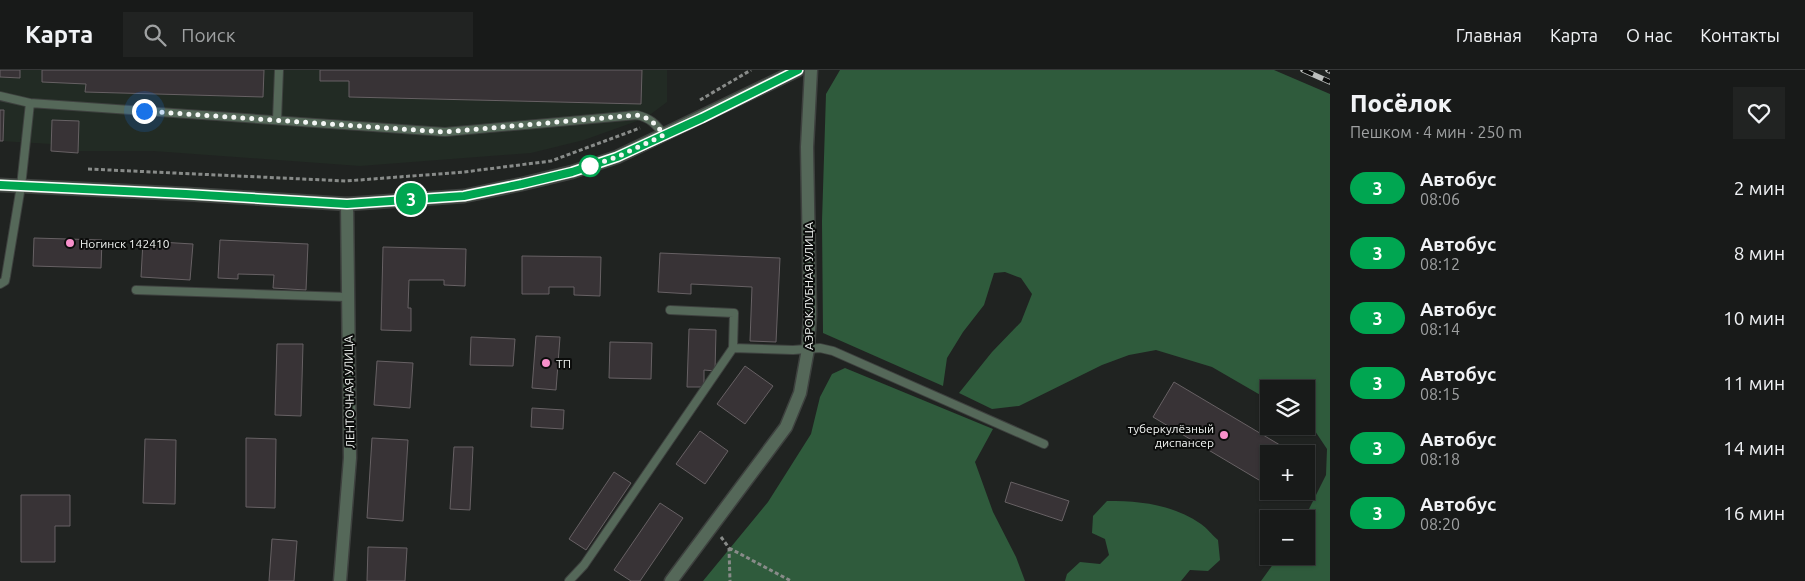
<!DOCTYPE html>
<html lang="ru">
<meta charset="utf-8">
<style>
:root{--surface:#181a19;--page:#212322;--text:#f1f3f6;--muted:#9fa1a2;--line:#363838}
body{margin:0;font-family:Ubuntu,sans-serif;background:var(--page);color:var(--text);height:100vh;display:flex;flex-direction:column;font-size:19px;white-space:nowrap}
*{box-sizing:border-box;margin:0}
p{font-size:16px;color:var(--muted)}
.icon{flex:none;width:28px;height:28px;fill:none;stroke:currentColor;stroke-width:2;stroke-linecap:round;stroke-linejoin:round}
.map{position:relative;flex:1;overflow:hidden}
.panel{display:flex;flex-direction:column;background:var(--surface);width:475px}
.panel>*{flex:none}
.badge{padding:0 10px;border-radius:16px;font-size:18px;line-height:32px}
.tools{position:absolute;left:1260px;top:310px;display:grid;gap:10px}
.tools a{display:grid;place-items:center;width:55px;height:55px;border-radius:0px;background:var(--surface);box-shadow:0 1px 4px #0004,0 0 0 1px var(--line);font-size:25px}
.you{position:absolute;width:25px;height:25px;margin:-12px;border:4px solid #fff;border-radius:50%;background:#1a73e8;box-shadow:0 0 0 8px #1a73e833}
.map>.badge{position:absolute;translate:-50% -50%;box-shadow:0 0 0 2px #fff}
.round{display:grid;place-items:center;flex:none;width:52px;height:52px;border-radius:0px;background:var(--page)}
.summary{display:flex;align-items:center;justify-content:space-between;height:85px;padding:0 20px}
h1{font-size:24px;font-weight:800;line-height:38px}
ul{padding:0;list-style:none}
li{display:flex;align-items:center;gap:15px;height:65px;padding:0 20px}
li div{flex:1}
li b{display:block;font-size:19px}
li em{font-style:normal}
li .badge{min-width:55px;font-weight:700;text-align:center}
header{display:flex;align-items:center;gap:30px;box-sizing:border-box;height:70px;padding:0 25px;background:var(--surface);border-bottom:1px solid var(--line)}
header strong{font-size:24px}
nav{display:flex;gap:28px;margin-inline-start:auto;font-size:18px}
.search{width:350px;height:45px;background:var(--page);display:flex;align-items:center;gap:12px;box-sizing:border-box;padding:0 18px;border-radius:0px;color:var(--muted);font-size:19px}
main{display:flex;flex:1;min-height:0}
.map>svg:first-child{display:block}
.built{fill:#222b24}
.forest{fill:#2f5b3c}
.building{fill:#383336;stroke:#676164}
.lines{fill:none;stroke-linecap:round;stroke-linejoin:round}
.service-casing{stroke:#3e413f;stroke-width:10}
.minor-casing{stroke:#3e413f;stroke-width:15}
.tertiary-casing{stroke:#3e413f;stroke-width:15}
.path{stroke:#888b89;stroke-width:3;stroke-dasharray:4 2.5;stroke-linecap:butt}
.service{stroke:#556859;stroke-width:8}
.minor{stroke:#556859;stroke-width:12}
.tertiary{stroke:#556859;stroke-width:12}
.rail-casing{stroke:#bcbfbd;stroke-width:5.5}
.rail{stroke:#0b0c0b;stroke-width:4;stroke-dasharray:11;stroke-linecap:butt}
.line-casing{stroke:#fff;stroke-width:11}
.line{stroke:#00a651;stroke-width:8}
.walk{stroke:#f3f6f4;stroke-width:5;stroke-dasharray:0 9}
.stop-dot{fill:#fff;stroke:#00a651;stroke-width:2.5}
.poi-dot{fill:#f890cb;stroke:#0b0c0b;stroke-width:2}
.labels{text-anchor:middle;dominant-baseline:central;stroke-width:4;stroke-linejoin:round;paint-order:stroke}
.poi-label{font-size:12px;fill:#f3f6f4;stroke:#0b0c0b;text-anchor:start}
.street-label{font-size:12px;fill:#f3f6f4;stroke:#0b0c0b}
</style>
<header>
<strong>Карта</strong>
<div class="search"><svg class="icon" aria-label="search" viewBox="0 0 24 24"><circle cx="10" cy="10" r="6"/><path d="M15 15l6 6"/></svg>Поиск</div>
<nav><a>Главная</a><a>Карта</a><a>О нас</a><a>Контакты</a></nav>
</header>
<main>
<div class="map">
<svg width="1330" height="511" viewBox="0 0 1330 511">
<rect width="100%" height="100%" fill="#202321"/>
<!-- built -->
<path class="built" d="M0,0H667V32L647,47L640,50L584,70L531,83L360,96L153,81H51V74L0,71Z"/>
<!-- forest -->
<path class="forest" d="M840,0H1274L1330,24V511H1261L1279,486H1306V449H1304L1326,405L1327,379L1311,355L1306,352V319H1269V330L1212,297L1156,280L1129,285L1102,295L1019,336L992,339L959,323L992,282L1021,252L1032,224L1021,208L1005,202L994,203L984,235L963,262L947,288L943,316L823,263L822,151L826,24Z
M845,298L993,359L975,392L993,442L1016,487L1025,511H703L768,432L811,364L820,327L832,304Z
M1107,431C1140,431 1172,434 1201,454C1207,458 1212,465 1218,470L1220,490L1208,501L1190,500L1181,511H1065L1067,504L1080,492L1100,494L1109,485L1105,469L1092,463L1093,446Z"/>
<!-- building -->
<path class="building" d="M0,0H20V8L0,7Z
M42,0H264L263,27L85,22L86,14L42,12Z
M320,0H642L641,34L349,27V11H320Z
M0,40H4L3,71H0Z
M52,50L79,51L78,83L51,81Z
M34,168L102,170L101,198L33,196Z
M220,170L308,174L306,220L273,218L274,205L238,204V209L218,208Z
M143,171L193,174L190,210L141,207Z
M383,177L466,179L465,216L444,215V210H409L408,238H411V261L381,260Z
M660,183L780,188L776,272L750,271L752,217L691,214V224L658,222Z
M522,186L601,187L600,226L574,225V217H549V224H522Z
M689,259L716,260L715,301L704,300V317H687Z
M536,266L560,267L556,320L532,318Z
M471,267L515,269L513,296L470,295Z
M610,272L652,273L651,309L609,308Z
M277,274H303L301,346L275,345Z
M377,291L413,293L410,338L374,335Z
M745,296L773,316L745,354L717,334Z
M1174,312L1295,384H1269V416L1153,347Z
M532,338L564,340L563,359L531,357Z
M700,361L728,381L705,414L676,394Z
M246,368L276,369L275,438L246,437Z
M372,368L408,370L403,451L367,448Z
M145,369L176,370L175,434L143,433Z
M454,377H473L470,440L450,439Z
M614,402L631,413L586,480L569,469Z
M1011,412L1069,431L1062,451L1005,432Z
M21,425H70V456H55V492H21Z
M660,433L683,448L640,511H631L614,500Z
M272,469L297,471L294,511H269Z
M368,477L407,478L405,511H367Z"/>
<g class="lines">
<defs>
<path id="service" d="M0,26L30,33L445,62L637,45C650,48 656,54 664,65
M277,50L279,0
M0,214L5,211L6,206L21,116L30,33
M136,220L347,227
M670,240L734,243L733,278L793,280L820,278L833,281L1044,374
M569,511L584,495L733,278"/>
<path id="minor" d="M0,115L186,124L347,134
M671,511L786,357L800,323L808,279L810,244L807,77L811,0"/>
<path id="tertiary" d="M340,511L350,388L347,134L464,126L522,114L572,102L617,87L798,0"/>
</defs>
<!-- service casing -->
<use href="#service" class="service-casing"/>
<!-- minor casing -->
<use href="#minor" class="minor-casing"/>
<!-- tertiary casing -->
<use href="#tertiary" class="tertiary-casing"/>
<!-- path -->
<path class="path" d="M700,30L751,0
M88,99L346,111L464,102L551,91L640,58
M721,467L729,478L730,511
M729,478L791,511"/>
<!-- service -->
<use href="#service" class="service"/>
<!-- minor -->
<use href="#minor" class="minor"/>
<!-- tertiary -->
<use href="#tertiary" class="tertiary"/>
<defs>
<path id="rail" d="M1303,0L1330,12
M1328,0L1330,1"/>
</defs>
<!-- rail casing -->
<use href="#rail" class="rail-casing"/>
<!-- rail -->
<use href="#rail" class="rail"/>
</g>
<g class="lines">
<defs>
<path id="line" d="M0,115L186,124L347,134L464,126L522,114L572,102L617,87L702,48L798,0"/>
</defs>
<!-- line casing -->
<use href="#line" class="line-casing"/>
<!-- line -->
<use href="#line" class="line"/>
<!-- walk -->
<path class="walk" d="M144,41L445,62L637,45C650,48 656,54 664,65L617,87L587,97L590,96"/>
</g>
<!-- markers -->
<circle class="stop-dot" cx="590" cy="96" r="10"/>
<g class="poi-dot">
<circle cx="70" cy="173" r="5"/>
<circle cx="546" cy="293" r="5"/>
<circle cx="1224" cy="365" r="5"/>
</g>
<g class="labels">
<!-- poi labels -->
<g class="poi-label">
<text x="80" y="173">Ногинск 142410</text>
<text x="556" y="293">ТП</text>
<text x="1214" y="358" text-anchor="end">туберкулёзный<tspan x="1214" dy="14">диспансер</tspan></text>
</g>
<!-- street labels -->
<g class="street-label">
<text transform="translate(808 216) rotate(-90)">АЭРОКЛУБНАЯ УЛИЦА</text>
<text transform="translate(349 322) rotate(-91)">ЛЕНТОЧНАЯ УЛИЦА</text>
</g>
</g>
</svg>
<div class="tools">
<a><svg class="icon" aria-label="layers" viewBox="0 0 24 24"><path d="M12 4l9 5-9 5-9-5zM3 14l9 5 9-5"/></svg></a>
<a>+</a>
<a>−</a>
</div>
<div class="you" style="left:144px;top:41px"></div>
<b class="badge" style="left:411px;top:129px;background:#00a651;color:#fff">3</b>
</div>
<section class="panel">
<div class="summary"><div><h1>Посёлок</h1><p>Пешком · 4 мин · 250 m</p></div><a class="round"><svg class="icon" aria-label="heart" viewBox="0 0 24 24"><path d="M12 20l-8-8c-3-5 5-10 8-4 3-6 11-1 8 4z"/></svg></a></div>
<ul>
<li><span class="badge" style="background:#00a651;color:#fff">3</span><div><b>Автобус</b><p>08:06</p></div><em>2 мин</em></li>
<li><span class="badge" style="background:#00a651;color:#fff">3</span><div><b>Автобус</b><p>08:12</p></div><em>8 мин</em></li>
<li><span class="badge" style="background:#00a651;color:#fff">3</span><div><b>Автобус</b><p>08:14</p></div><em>10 мин</em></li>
<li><span class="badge" style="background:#00a651;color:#fff">3</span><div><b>Автобус</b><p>08:15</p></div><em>11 мин</em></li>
<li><span class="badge" style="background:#00a651;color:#fff">3</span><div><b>Автобус</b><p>08:18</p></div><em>14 мин</em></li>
<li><span class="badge" style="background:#00a651;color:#fff">3</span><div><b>Автобус</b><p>08:20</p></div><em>16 мин</em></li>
</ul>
</section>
</main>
